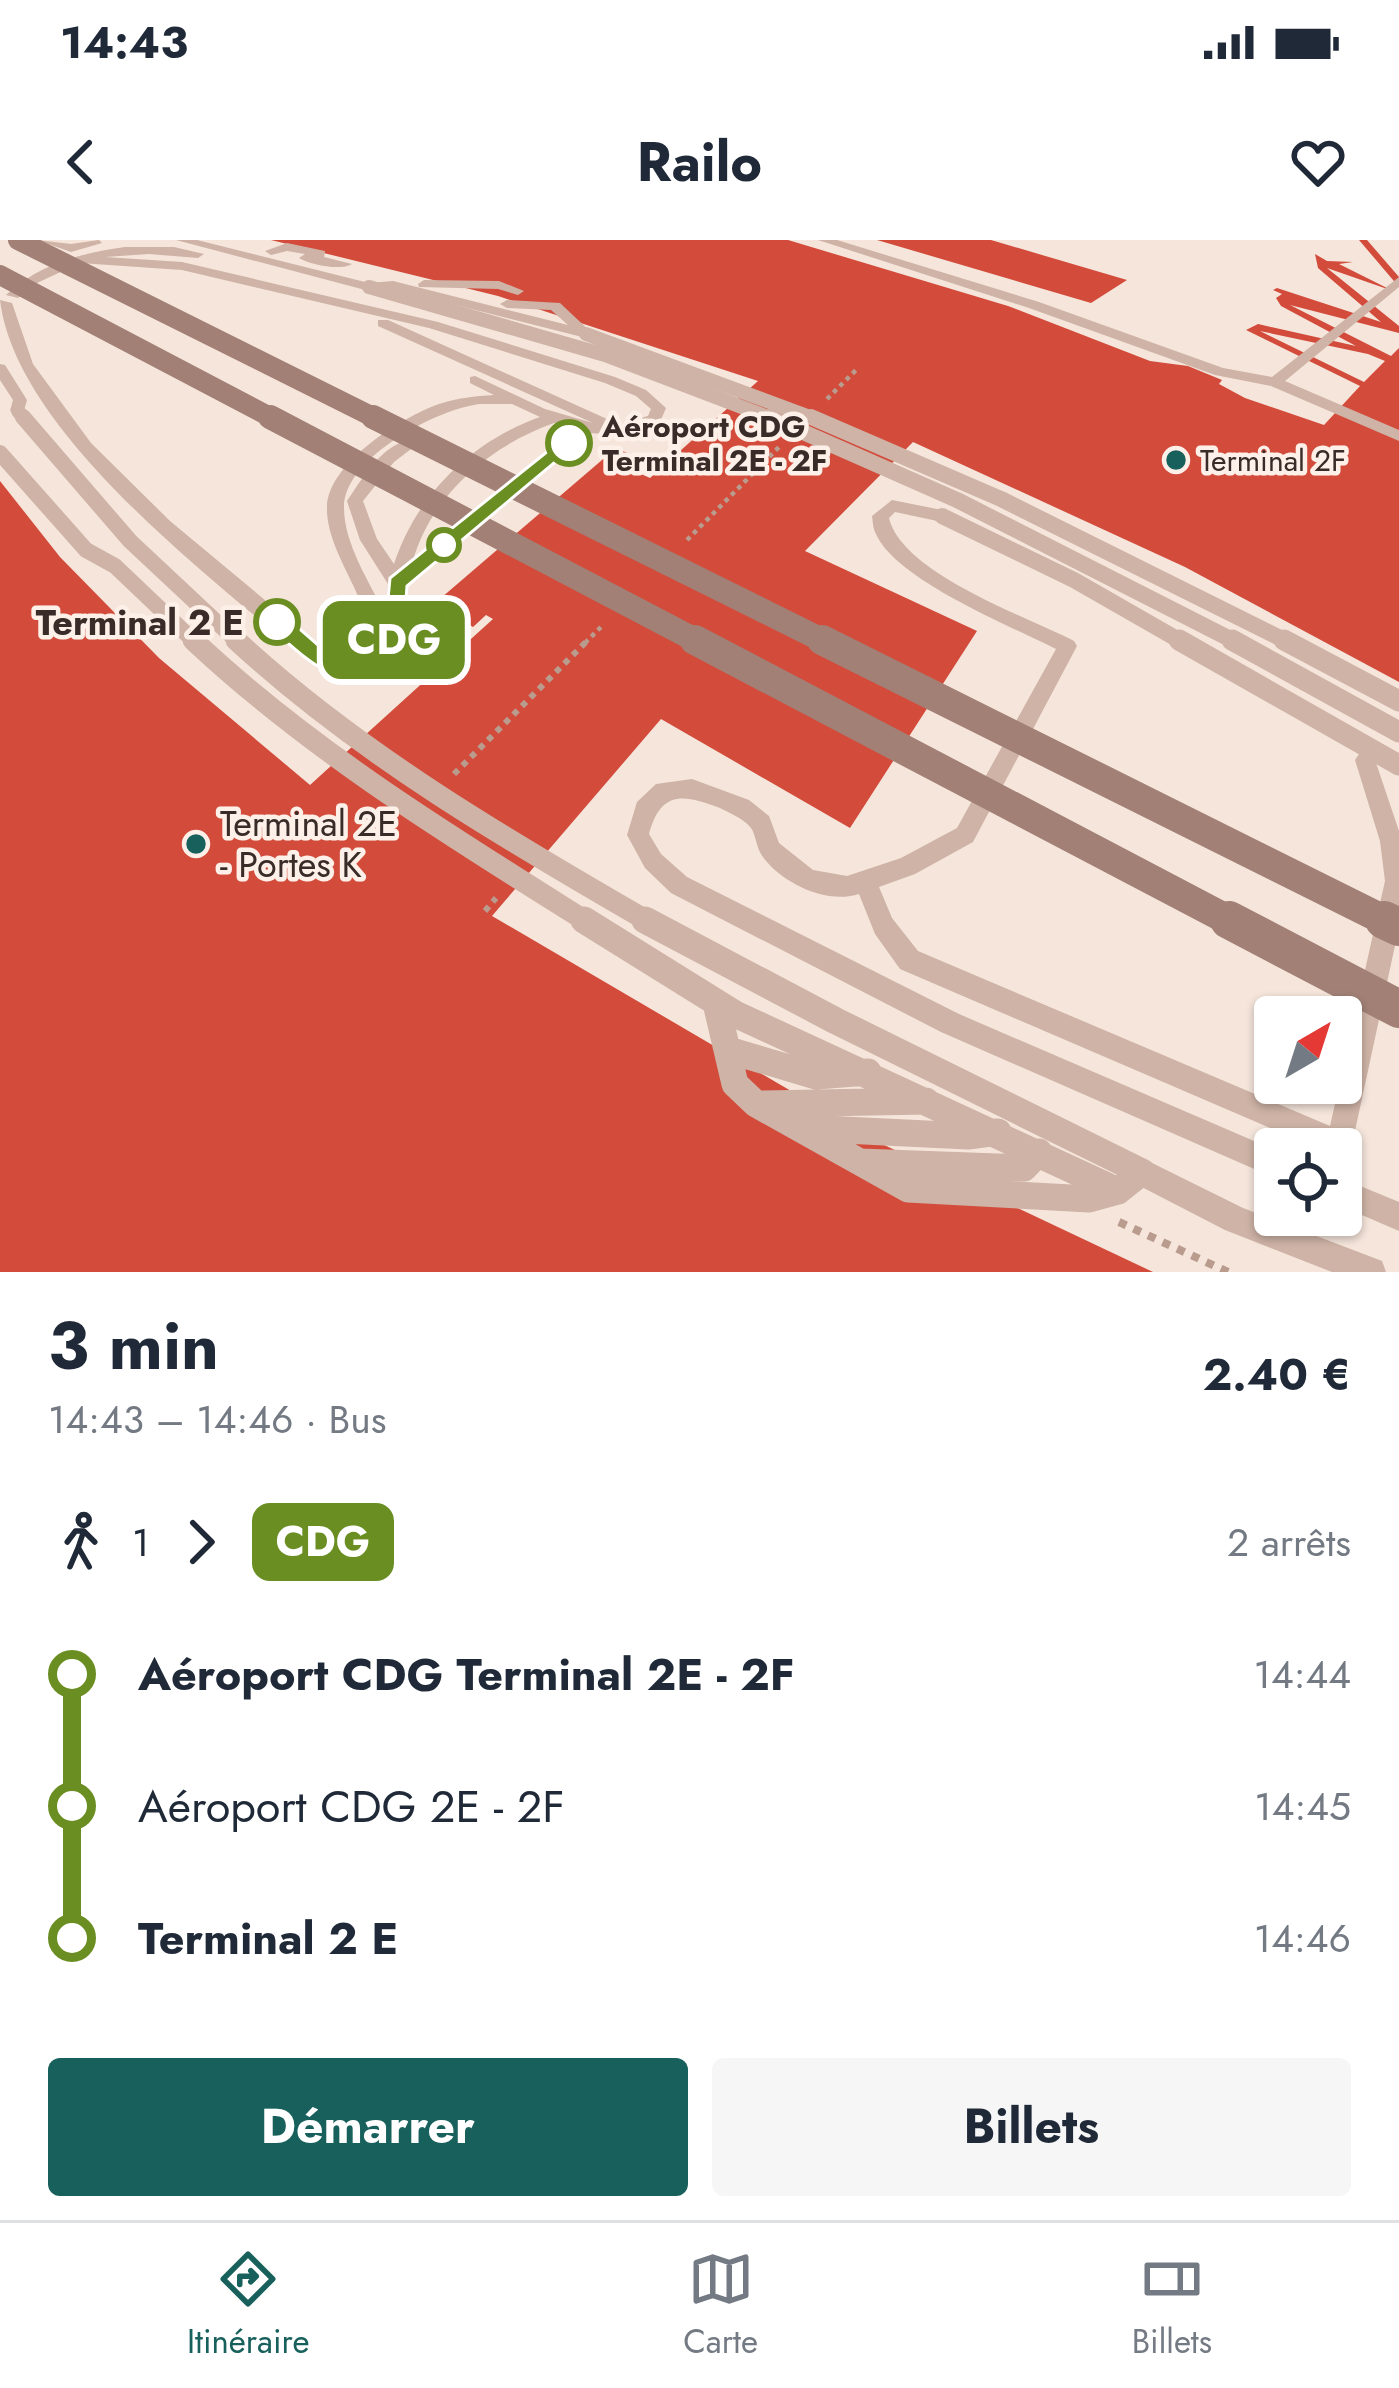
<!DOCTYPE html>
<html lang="fr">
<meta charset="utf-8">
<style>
:root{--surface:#fff;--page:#f6f6f7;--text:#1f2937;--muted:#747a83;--line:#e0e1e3;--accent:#18605b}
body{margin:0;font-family:Jost,sans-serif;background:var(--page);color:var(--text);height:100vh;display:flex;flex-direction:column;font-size:45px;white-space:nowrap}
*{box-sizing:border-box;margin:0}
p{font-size:39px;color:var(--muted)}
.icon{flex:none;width:66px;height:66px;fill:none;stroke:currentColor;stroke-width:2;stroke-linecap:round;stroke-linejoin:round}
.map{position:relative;height:1032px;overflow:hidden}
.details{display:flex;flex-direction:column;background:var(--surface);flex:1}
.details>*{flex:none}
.badge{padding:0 24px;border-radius:18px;font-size:42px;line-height:78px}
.needle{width:78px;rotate:39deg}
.tools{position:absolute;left:1254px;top:756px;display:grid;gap:24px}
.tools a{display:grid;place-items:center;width:108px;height:108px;border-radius:12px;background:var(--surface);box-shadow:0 3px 9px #0004;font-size:60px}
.map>.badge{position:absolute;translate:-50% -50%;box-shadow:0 0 0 6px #fff}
.legs{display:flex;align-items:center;gap:18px;height:132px;padding:0 48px;font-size:39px}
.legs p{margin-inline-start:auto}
.overview{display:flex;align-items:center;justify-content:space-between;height:204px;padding:0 48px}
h1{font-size:66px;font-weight:700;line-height:90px}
.button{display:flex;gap:24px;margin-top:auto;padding:24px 48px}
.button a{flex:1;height:138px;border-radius:12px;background:var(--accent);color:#fff;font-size:48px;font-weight:700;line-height:138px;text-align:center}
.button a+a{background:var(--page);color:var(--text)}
ul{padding:0 48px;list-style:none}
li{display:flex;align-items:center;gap:42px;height:132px;font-size:45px}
li i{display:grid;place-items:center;width:18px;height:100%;margin:0 15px;background:currentColor}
li i::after{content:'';width:30px;height:30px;margin:-15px;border:9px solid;border-radius:50%;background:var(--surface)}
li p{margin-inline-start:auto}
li:first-child i{background:linear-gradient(#0000 50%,currentColor 0)}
li:last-child i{background:linear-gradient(currentColor 50%,#0000 0)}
.status{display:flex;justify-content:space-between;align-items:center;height:84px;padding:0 60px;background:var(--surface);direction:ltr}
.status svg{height:33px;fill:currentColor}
header{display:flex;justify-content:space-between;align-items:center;height:156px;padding:0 48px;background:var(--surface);font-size:54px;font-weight:700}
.dock{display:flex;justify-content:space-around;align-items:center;height:168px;border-top:3px solid var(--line);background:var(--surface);font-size:33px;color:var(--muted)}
.dock a{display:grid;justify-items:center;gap:6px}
.dock .on{color:var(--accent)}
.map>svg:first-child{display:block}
.building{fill:#d34b3b;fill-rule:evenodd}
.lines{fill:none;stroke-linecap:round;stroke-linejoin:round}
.path-far2{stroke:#ba9c8f;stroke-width:4.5;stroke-dasharray:4.5 4.5;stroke-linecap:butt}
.path-far1{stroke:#ba9c8f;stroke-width:6;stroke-dasharray:6 6;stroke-linecap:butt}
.path{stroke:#ba9c8f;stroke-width:8;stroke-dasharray:8 8;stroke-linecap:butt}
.lane{fill:#ceb3a6;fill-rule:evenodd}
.lane-bridge-far3{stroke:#ceb3a6;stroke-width:14}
.lane-bridge-far2{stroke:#ceb3a6;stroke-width:16}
.lane-bridge-far1{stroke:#ceb3a6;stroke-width:21}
.lane-bridge{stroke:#ceb3a6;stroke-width:27}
.secondary-bridge-far3{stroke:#a28076;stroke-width:20}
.secondary-bridge-far2{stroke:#a28076;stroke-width:24}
.secondary-bridge-far1{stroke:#a28076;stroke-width:30}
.secondary-bridge{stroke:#a28076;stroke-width:38}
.line-1{fill:#6b8e23;stroke:#fff;stroke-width:3}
.stop-1-dot{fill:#fff;stroke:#6b8e23;stroke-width:6}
.poi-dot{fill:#18605b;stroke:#fcf0e8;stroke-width:4.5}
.labels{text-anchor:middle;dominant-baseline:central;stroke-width:9;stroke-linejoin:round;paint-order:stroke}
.far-stop-label{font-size:30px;font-weight:bold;fill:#392b27;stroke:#fcf0e8;text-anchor:start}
.far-poi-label{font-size:30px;fill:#392b27;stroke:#fcf0e8;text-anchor:start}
.stop-label{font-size:36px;font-weight:bold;fill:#392b27;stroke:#fcf0e8;text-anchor:end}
.poi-label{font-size:36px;fill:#392b27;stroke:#fcf0e8;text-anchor:start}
</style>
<div class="status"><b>14:43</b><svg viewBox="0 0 49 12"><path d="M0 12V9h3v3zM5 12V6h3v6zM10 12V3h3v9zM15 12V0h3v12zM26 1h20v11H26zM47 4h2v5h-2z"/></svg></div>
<header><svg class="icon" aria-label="back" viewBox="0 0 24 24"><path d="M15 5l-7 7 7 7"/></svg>Railo<svg class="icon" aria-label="heart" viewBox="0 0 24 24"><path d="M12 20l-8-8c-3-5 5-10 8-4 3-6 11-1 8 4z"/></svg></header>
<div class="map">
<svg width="1399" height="1032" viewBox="0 0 1399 1032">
<rect width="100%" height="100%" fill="#f5e5db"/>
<!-- building -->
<path class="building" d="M271,0H788L1008,66L1150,121L1188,126L1222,140L1219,144L1245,158L1324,185L1360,146L1246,90L1258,84L1356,106L1281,66L1276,58L1282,54L1273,50L1277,48L1381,82L1318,28L1315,14L1327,21L1353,22L1339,24L1393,51L1327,28L1399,86V93L1290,65L1391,116L1399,108V442L1185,327L913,202L805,311L977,391L850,588L661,479L492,676L880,903L1153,1032H0V241L60,317L159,418L310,545L493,379L486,375L473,387L434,364L616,208L652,224L641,234L650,238L758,141L498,56ZM1260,91L1368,114L1385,121L1364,142Z
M877,0H991L1127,40L1091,63Z
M1359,0H1367L1399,37V47Z"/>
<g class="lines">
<!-- path-far2 -->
<path class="path-far2" d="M827,159L857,129
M687,300L779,207
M585,403L602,386"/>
<!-- path-far1 -->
<path class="path-far1" d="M454,534L588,400
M485,671L496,658"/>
<!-- path -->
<path class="path" d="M1119,982L1228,1032"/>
<!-- lane -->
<path class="lane" d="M37,0L71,4L99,0L102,3L71,12Z
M176,0H197L369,43L393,41L568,85L551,70L507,68L500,64L507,60L560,63L593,94L586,98L393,49L369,51Z
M818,0H837L1039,62L1223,128L1272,137L1399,37V47L1285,141L1399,190V201L1271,146L1215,135L1029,68Z
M287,3L325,11L324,17L352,24C340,31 311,25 299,18L305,14L287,11L271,15L265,11Z
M125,7H174L204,14L198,18L149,14L105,17L182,22L438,82L615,137L646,150L666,168L660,182C636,192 616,195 590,193L406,345L404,401L398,420C373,437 350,439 321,431C222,346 16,195 0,60L12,63L33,124L91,203L170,281L337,420L361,421L382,411L384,402C369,388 362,364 353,345C342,322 326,293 327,267C328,223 402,177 439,164C457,158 475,156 494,155L470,143V137L475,136L545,169L593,183L378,86V80H388L618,184L648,176L651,169L636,156L605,143L429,88L182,30L80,23L37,43L18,58L6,55C39,24 81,13 125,7ZM480,164H512L540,177C472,201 417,254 394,324L377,299L363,261L394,222L415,206V200C385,199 362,239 347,261L360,300L388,344L385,374C370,343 344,304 344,268C343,218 437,169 480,164ZM554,183L575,189L413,320C433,253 490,206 554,183Z
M424,40L499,41L524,51L518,55L498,49L419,47L418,44Z
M0,124L5,125L27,160L23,174L10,171L13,160L0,140Z
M892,260L942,270L950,276L942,282L895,272L889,278C902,333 1025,376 1074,401L1077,406L973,602L915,634L879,647L892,678L918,711L1330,886L1385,641L1380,601L1355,520L1359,514L1366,511L1373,514L1399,591V687L1350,914L1341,917V909H1319L900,729L875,694L859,654C826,665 779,642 761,614C756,606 756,595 751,588C744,579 730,573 720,568C683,554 661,550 649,594L661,614L687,637L959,774L1275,910V938L941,792L671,653L645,628L627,595L637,562L656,544L692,539L749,560L769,576L779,603L813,630L847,636L901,618L957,588L1056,409C1011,386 896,340 876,294C873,289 873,282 872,276Z
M1142,918L1243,968L1382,1021L1386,1032H1332L1225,990L1132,942L1128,932L1132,922Z
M1341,938L1399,962V991L1341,966Z"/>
<!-- lane-bridge-far3 -->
<path class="lane-bridge-far3" d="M369,47L605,115L776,180
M586,94L818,180
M18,171L25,180"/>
<!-- lane-bridge-far2 -->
<path class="lane-bridge-far2" d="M23,177L130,301L239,403
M769,177L957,260L1238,403
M811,177L1001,259L1290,403
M0,213L86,310L115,326L196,403
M942,276L1074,340L1184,403"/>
<!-- lane-bridge-far1 -->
<path class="lane-bridge-far1" d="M193,400C311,511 452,597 589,683
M236,400C358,513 507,600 651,683
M1179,400L1399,525
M1232,400L1399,492
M1284,400L1399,461"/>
<!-- lane-bridge -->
<path class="lane-bridge" d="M584,680L735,774L1118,951L1142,932L836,781L645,680
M716,763L735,844L756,864L908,949L1089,959L1118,951
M728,810L816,836L868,832
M763,864L926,861
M802,888L968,896L998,892
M860,922L1024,928L1039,912"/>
<!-- secondary-bridge-far3 -->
<path class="secondary-bridge-far3" d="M18,0L379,180
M0,35L276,180"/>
<!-- secondary-bridge-far2 -->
<path class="secondary-bridge-far2" d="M270,177L701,403
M373,177L828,403"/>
<!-- secondary-bridge-far1 -->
<path class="secondary-bridge-far1" d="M695,400L1234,683
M822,400L1390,683"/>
<!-- secondary-bridge -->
<path class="secondary-bridge" d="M1229,680L1399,769
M1384,680L1399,687"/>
</g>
<!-- line-1 -->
<path class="line-1" d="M563,199L578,203L407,346L402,415C360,473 305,419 270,387V376H285L334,419H371L384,401L390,338Z"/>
<!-- markers -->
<g class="stop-1-dot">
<circle cx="569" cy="203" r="21"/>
<circle cx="444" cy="305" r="15"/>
<circle cx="277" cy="382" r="21"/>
</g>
<g class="poi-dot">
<circle cx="1176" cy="220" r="12"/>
<circle cx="196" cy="604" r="12"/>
</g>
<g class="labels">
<!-- far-stop labels -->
<g class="far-stop-label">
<text x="602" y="186">Aéroport CDG<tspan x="602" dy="34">Terminal 2E - 2F</tspan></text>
</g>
<!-- far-poi labels -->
<g class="far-poi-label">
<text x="1200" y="220">Terminal 2F</text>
</g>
<!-- stop labels -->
<g class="stop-label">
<text x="244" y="382">Terminal 2 E</text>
</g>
<!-- poi labels -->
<g class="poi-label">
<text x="220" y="583">Terminal 2E<tspan x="220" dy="41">- Portes K</tspan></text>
</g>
</g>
</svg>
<div class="tools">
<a><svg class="needle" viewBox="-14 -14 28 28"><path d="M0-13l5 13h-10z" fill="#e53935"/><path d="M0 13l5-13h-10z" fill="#747a83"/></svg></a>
<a><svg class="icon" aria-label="locate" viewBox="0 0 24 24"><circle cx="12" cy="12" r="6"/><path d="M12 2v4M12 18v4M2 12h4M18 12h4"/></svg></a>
</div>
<b class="badge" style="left:394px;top:400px;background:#6b8e23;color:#fff">CDG</b>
</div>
<section class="details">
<div class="overview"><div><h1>3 min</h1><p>14:43 – 14:46 · Bus</p></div><b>2.40 €</b></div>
<div class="legs"><svg class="icon" aria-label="walk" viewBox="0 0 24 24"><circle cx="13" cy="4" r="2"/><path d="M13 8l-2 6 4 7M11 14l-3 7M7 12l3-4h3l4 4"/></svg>1<svg class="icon" aria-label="forward" viewBox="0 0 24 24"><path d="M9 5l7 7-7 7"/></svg><b class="badge" style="background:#6b8e23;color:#fff">CDG</b><p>2 arrêts</p></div>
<ul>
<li><i style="color:#6b8e23"></i><b>Aéroport CDG Terminal 2E - 2F</b><p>14:44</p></li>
<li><i style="color:#6b8e23"></i><span>Aéroport CDG 2E - 2F</span><p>14:45</p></li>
<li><i style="color:#6b8e23"></i><b>Terminal 2 E</b><p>14:46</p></li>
</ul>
<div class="button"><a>Démarrer</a><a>Billets</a></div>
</section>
<nav class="dock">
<a class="on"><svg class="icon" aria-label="directions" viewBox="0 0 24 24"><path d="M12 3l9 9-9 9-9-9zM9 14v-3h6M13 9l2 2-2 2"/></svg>Itinéraire</a>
<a><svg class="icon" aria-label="map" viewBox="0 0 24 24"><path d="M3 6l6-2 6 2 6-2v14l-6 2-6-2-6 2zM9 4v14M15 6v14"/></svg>Carte</a>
<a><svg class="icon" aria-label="tickets" viewBox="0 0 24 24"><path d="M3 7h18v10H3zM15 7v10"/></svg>Billets</a>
</nav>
